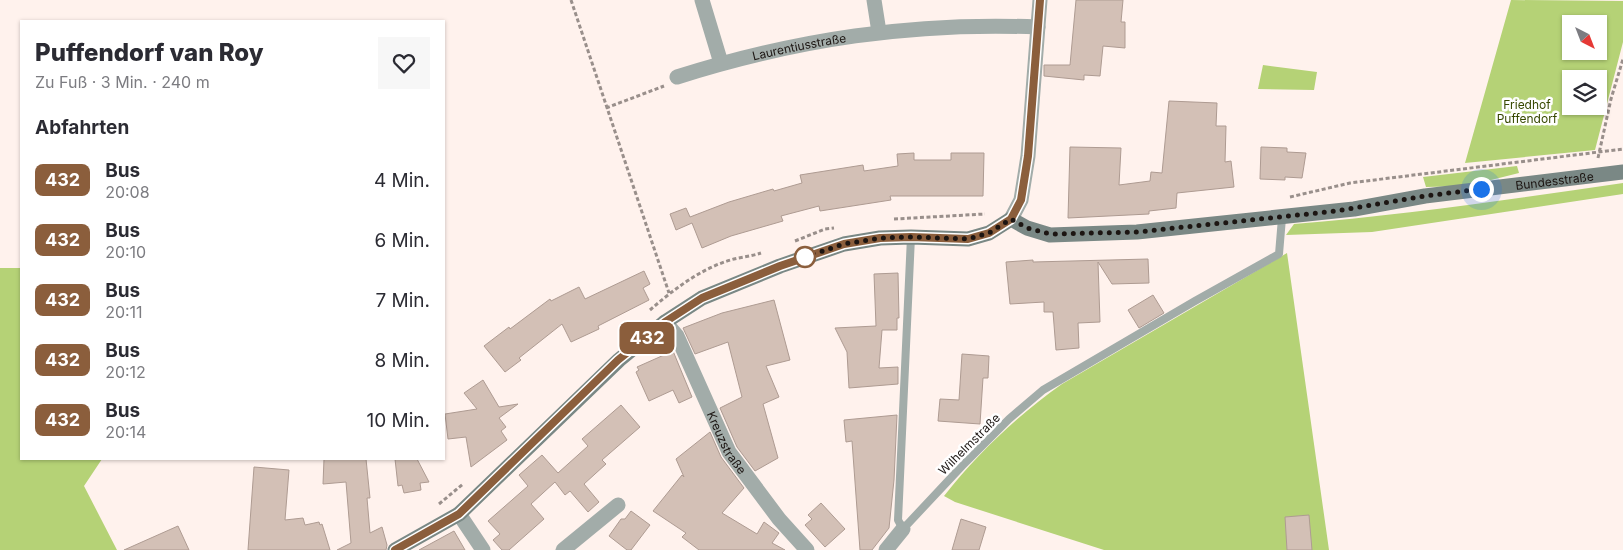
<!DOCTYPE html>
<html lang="de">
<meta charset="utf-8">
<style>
:root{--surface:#fff;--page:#f7f7f7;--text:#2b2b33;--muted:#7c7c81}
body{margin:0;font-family:Inter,sans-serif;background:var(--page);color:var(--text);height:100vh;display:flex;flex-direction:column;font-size:19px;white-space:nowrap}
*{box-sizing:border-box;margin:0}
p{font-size:16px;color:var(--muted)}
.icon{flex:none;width:28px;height:28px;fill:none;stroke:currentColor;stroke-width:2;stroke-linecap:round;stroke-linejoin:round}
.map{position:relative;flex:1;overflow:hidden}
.details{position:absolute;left:20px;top:20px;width:425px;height:440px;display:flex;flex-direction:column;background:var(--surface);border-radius:0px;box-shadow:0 1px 4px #0004}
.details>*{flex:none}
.badge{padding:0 10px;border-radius:8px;font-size:18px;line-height:32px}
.needle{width:32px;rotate:138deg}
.controls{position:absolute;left:1562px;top:15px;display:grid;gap:10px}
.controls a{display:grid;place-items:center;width:45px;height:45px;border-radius:0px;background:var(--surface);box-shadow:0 1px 4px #0004;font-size:25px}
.you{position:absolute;width:25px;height:25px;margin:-12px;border:4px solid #fff;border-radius:50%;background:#1a73e8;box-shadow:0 0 0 8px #1a73e833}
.map>.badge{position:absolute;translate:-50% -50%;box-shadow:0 0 0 2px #fff}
h2{padding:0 15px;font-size:19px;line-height:45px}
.round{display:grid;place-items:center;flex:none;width:52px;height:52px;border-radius:0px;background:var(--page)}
.headline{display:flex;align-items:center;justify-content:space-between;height:85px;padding:0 15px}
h1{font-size:24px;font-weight:800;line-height:38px}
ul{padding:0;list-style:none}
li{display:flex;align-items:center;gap:15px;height:60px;padding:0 15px}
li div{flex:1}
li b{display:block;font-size:19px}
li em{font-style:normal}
li .badge{min-width:55px;font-weight:700;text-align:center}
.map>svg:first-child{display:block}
.green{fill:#b5d276;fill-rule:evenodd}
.building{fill:#d3c0b6;stroke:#ae9b92}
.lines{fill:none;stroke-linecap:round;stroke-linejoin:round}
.path{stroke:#998f8b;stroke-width:3;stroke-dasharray:4 2.5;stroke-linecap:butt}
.lane{stroke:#a2aca9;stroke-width:8}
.street{stroke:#a2aca9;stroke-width:15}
.secondary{stroke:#7a8885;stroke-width:15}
.line-casing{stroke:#fff;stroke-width:11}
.line{stroke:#8b5e3c;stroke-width:8}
.walk{stroke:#1c1512;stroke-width:5;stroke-dasharray:0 9}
.stop-dot{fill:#fff;stroke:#8b5e3c;stroke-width:2.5}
.labels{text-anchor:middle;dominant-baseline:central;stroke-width:5;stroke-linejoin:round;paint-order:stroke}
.street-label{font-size:12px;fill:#1c1512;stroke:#fff}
.park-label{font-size:12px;fill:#374800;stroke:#fff}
</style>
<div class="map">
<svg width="1623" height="550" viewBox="0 0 1623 550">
<rect width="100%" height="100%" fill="#fff2ed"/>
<!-- green -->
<path class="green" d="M1511,0L1623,1V42L1595,150L1465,163ZM1571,24H1599V51H1571ZM1571,79H1599V106H1571Z
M1263,65L1317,72L1314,90L1258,89Z
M1517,166L1519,173L1467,186L1426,187L1423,177Z
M1623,183V194L1372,232L1286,235L1294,224C1404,215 1513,199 1623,183Z
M1287,253L1329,550H1104L955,502L944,496C977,454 1018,415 1062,384Z
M0,268H21V459H102L84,486L117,550H0Z"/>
<!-- building -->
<path class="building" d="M1076,0H1123L1121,22H1125V48L1103,46L1100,76L1084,75V80L1044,76V65H1070Z
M1169,101L1217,103L1216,126H1226L1225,162L1231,161L1234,187L1177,193L1176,208L1149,211V214L1068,218L1070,147L1121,148L1119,185L1150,181L1151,172L1162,173Z
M1261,147L1287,148V152L1306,153L1302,178L1285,177V180L1260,179Z
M914,153V160H951V153H984L983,196H890L891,200L820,211L819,206L781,216L783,221L731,236L702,248L692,223L676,230L670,214L686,208L690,217L729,202L773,189L774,191L802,183L800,175L863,165L864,171L898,166L897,154Z
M1148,259L1149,283L1112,284L1098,262L1100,322L1078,323L1079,348L1056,350L1053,312H1044V302L1010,304L1006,262L1033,260V262Z
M644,271L650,284L643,288L649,300L598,326L599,329L571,342L562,324L519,358L521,360L505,372L484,346L509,327L510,329L550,299L551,301L579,287L585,299Z
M898,273L899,318H897V330H882L879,368L898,367V384L849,388L847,352L835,328L876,326L874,274Z
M1153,295L1164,313L1139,328L1128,310Z
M774,300L790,360L766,366L779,397L763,404L778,458L755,471L737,447L720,408L742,397L728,342L695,354L683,328L722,313Z
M673,351L692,397L679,403L673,390L649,401L636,372L639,370L637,367Z
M962,354L989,356L988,378H983L980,424L938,421L940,399L959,400Z
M483,380L499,407L518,404L499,418L506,427L501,431L507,440L471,467L466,437L448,439L445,414L477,409L464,393Z
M621,405L640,427L602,460L606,464L584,484L599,502L588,512L570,491L565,495L555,482L531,504L544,519L509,550H502L493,540L500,534L488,521L528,486L519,475L542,455L558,473L588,446L582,439Z
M897,415L894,480L889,528L872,550H860L852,441L846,442L844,420Z
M710,432L721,457L744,488L722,513L757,534L764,522L779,533L772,543L785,550H699L682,537L686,533L653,511L682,475L684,477L676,459Z
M324,459H366L370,498H367L370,533L382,527L387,545L386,550H337L351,543L346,482L323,484Z
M395,459H417L429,482L420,483L421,490L404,493L402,485L398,486Z
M254,467L289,470L285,520L303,518L305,525L319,522L320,525L322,524L330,550H248Z
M821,503L845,529L825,547L805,525L812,519L808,515Z
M631,511L650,525L631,550H627L609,536L621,519H625Z
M1309,515L1312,550H1287L1285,517Z
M961,519L986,527L979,550H952Z
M178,526L189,550H124Z
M454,531L465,550H419Z"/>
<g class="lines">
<!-- path -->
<path class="path" d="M571,0L669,293
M606,108L664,86
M1598,158L1611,99L1623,59
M1290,197L1350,183L1623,149
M894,219L985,214
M795,241L825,229L834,228
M650,310C674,289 703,267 734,259C743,257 752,256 761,253
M439,504L463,484"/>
<!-- lane -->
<path class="lane" d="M911,237L898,520L903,529L962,466L1009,419L1043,390L1195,301L1279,254L1282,218"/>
<!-- street -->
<g class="street">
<path d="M702,0L721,63"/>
<path d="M874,0L879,32"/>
<path id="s1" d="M677,77C797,39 912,22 1038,27"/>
<path d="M1011,219L1021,200L1028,156L1040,0"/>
<path id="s2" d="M665,322L677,336L729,452L779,519L807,550"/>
<path d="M459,514L483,550"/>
<path d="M563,550L618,505"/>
<path d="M886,550L903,529"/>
</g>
<!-- secondary -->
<path class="secondary" id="s3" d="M395,550L459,514L619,360L665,322L702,298L780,266L844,244L880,238L911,237L968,239L989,233L1011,219L1027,228L1050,235L1137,232L1354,209L1425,196L1623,172"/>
</g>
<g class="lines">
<defs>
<path id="line" d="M395,550L459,514L618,360L665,322L702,298L780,266L844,244L880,238L911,237L968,239L989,233L1011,219L1021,200L1028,156L1040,0"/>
</defs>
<!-- line casing -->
<use href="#line" class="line-casing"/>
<!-- line -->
<use href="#line" class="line"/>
<!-- walk -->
<path class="walk" d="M805,257L844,244L880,238L911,237L968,239L989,233L1011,219L1027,228L1050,234L1137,232L1336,211L1425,196L1481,189"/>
</g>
<!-- markers -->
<circle class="stop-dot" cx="805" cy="257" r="10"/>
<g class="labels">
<!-- street labels -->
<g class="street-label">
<text stroke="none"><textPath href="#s1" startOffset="126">Laurentiusstraße</textPath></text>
<text stroke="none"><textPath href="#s3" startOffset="1274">Bundesstraße</textPath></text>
<text stroke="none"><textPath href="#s2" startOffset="136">Kreuzstraße</textPath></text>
<text transform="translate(969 444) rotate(-45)">Wilhelmstraße</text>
</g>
<!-- park labels -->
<g class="park-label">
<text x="1527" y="104">Friedhof<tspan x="1527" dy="14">Puffendorf</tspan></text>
</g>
</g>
</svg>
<div class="controls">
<a><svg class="needle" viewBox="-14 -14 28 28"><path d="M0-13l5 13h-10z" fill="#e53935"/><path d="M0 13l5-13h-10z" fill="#7c7c81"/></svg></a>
<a><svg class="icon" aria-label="layers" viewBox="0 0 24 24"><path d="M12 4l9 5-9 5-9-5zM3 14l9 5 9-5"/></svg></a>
</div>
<div class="you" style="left:1481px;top:189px"></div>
<b class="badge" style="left:647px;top:338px;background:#8b5e3c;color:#fff">432</b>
<section class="details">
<div class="headline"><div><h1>Puffendorf van Roy</h1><p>Zu Fuß · 3 Min. · 240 m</p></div><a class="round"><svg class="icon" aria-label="heart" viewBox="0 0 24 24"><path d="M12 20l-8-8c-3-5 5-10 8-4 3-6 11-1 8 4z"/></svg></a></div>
<h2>Abfahrten</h2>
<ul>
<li><span class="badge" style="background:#8b5e3c;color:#fff">432</span><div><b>Bus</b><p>20:08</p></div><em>4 Min.</em></li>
<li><span class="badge" style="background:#8b5e3c;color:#fff">432</span><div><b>Bus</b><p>20:10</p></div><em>6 Min.</em></li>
<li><span class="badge" style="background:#8b5e3c;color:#fff">432</span><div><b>Bus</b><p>20:11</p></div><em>7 Min.</em></li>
<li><span class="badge" style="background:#8b5e3c;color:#fff">432</span><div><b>Bus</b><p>20:12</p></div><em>8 Min.</em></li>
<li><span class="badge" style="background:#8b5e3c;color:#fff">432</span><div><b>Bus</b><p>20:14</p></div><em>10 Min.</em></li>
</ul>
</section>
</div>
